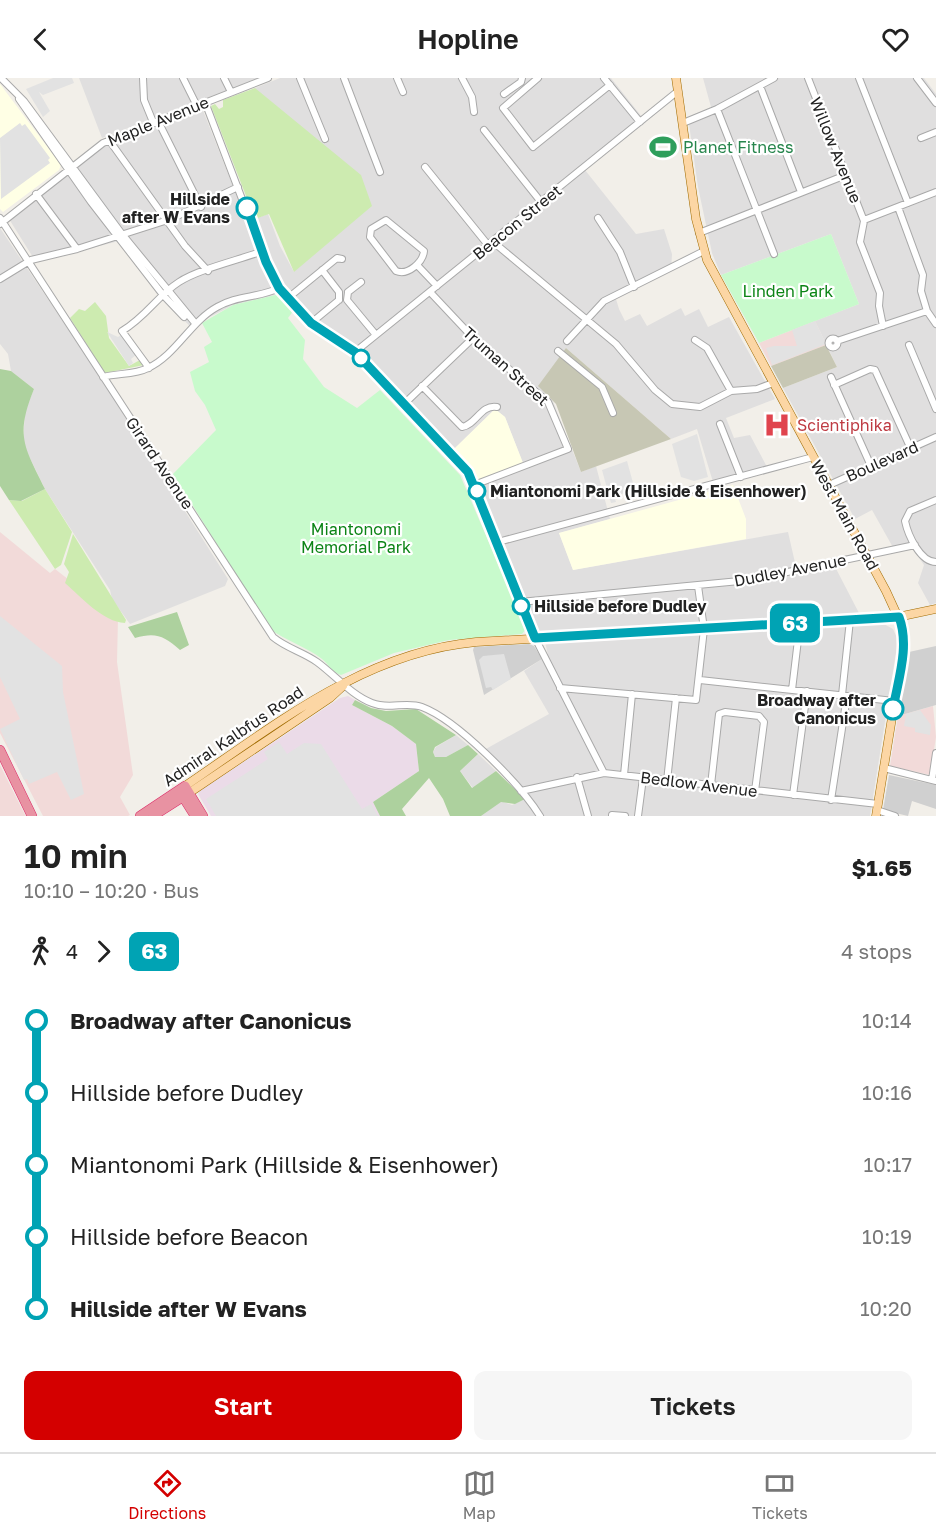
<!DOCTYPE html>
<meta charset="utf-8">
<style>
:root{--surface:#fff;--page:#f6f6f6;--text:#222;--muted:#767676;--line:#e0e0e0;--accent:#d40000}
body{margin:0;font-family:"Golos Text",sans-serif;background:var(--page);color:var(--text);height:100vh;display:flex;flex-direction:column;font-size:22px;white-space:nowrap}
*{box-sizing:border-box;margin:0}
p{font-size:20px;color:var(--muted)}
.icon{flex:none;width:33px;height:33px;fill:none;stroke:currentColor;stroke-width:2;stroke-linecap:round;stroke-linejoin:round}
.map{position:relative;height:738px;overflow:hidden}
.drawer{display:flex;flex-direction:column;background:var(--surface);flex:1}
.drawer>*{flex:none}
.badge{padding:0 12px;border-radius:9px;font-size:21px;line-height:39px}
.map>.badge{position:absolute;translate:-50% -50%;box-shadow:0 0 0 3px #fff}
.legs{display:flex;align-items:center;gap:9px;height:66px;padding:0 24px;font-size:20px}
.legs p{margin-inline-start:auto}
.head{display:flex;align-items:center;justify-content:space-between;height:102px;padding:0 24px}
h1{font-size:33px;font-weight:600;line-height:45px}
.action{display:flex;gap:12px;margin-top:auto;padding:12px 24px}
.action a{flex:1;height:69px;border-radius:12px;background:var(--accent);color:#fff;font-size:24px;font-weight:600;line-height:69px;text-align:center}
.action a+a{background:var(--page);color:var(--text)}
ul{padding:0 24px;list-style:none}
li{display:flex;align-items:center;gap:21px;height:72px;font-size:22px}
li i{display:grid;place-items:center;width:9px;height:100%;margin:0 8px;background:currentColor}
li i::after{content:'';width:15px;height:15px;margin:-8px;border:4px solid;border-radius:50%;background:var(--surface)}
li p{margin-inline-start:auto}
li:first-child i{background:linear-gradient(#0000 50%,currentColor 0)}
li:last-child i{background:linear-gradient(currentColor 50%,#0000 0)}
header{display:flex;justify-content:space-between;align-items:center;height:78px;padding:0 24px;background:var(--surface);font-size:27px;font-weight:600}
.tabs{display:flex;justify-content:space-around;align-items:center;height:84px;border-top:2px solid var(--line);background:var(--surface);font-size:16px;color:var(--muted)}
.tabs a{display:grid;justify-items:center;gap:3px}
.tabs .active{color:var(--accent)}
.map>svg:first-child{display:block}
.residential{fill:#e0dfdf}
.commercial{fill:#f2dad9}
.industrial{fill:#ebdbe8}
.education{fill:#ffffe5}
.religious{fill:#d0d0d0}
.construction{fill:#c7c7b4}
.grass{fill:#cdebb0}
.forest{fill:#add19e}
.park{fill:#c8facc}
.parking{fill:#e2e2e2}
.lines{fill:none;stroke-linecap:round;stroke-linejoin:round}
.minor-casing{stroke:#a9a9a9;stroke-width:8}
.major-casing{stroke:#a06b00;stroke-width:9}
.highway-casing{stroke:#dc2a67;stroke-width:10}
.minor{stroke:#fff;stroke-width:6}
.major{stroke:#fcd6a4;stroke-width:8}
.highway{stroke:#e892a2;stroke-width:9}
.line-1-casing{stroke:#fff;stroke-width:14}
.line-1{stroke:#00a3b4;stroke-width:9}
.stop-1-dot{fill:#fff;stroke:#00a3b4;stroke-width:3}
.labels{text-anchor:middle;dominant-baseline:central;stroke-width:4.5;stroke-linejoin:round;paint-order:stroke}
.street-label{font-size:16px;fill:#222;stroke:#fff}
.leisure-label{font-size:16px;fill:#27864d;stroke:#fff;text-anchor:start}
.stop-label{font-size:16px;font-weight:bold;fill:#222;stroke:#fff;text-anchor:end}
.park-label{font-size:16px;fill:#0c8416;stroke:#fff}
.health-label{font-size:16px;fill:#be3a42;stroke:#fff;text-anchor:start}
</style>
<header><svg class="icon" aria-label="back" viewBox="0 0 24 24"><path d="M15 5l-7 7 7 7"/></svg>Hopline<svg class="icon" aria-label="heart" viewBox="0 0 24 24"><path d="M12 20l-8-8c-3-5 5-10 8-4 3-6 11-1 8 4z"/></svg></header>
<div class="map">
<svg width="936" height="738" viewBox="0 0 936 738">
<rect width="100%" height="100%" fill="#f2efe9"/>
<!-- residential -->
<path class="residential" d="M79,0H259L102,60Z
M280,0H611L646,44L585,92L636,156L664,151L672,176L671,193L616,221L619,231L625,243L640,236L647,248L681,230L685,238L699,231L708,249L729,239L775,321L726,340L734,360L750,357L767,389L713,404L697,351L671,361L566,270L552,321L581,394L596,388L610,441L559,455L573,492L788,454L796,489L831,481L860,537L548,556L539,554L522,518L479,407L525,390L505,339L495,331L454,371L364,277L319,246L285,207L273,187L255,141L268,136L280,168L294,194L255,10Z
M703,0H924L936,16V525L930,527L918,505L924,487L913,471L895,473L872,432L855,441L783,310L837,289L815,243L859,226L831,156L721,197L712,175L698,109L688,39L711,29Z
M202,30L265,189L279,216L233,227L208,240L194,252L165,224L119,163L36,184L9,141L104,68Z
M0,150L93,288L228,501L225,508L130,546L112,521L110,512L45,411L23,366L25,333L34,311L11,293L8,276L0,266Z
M882,545L893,551L898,562L870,738H543L513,699L484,672L549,636L524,593L548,577L545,564Z
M456,657L468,667L446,679H435L433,674L436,669Z
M478,676L496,693L473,710L460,693Z
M525,721L536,738H481L501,723L512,727Z"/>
<!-- commercial -->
<path class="commercial" d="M815,243L826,267L771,288L759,265Z
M0,454L50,495L55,491L118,540L117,584L133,697L120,719L130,737L128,738H43L0,655Z
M933,628L936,659L930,697L890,688L898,638Z
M0,687L23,733L26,738H0Z"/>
<!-- industrial -->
<path class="industrial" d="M348,618L355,622L352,627L392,648L416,666L419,693L373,724L380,738H211L198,716L200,713L340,620Z"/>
<!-- education -->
<path class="education" d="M0,6L61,87L59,92L3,134L0,131Z
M495,331L505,339L523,385L477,403L454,371Z
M733,407L746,441V461L573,492L559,455Z"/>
<!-- religious -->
<path class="religious" d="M529,566L534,568L542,581L484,617L473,572L474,569Z
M936,568V627L898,638L909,574Z
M889,697L936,707V731L912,723L908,738L883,732Z"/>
<!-- construction -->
<path class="construction" d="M826,267L837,289L783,310L771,288Z
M566,270L671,361L581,394L556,326L538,308Z"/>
<!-- grass -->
<path class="grass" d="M255,10L361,97L372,128L294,194L269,136L255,141L211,28L215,26L219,31L223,29V22Z
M95,224L106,238L109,260L129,288L140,282L144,287L105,295L70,240L79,231L85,233Z
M45,411L72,454L61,487L55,491L9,422L22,423Z
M73,456L126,542L125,545C103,544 81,519 65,505L69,494L64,486Z"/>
<!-- forest -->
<path class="forest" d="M0,291L11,293L34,311C15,358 24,368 45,411L21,423L9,422L0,408Z
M177,534L189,567L180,572C164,558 156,554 135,560L128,549Z
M355,622L371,630L386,633L416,631L456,657L435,669L433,674L435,679H446L468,667L478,676L460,693L472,710L496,693L525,721L515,726L501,724L481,738H450L443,721L429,700L402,731L406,738H380L373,724L419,693L416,666L392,648L352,627Z"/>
<!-- park -->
<path class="park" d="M831,156L859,226L759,265L721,197Z
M280,216L294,232L288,240L305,262L303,281L324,309L357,330L380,312L460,397L526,551L522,556L449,562L394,575L341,597C332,594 329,587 322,581C307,569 286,563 270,551L173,396L216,352L205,327L195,313L190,294L209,284L204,269L212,264L202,245L233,227Z"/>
<!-- parking -->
<path class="parking" d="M53,0H72L74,5L43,17L39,14L50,33L43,39L26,11Z
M20,45L22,48L25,46L50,80L48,82L50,85L1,121L0,60Z
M815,243L826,266L772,287L766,270L774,268H797L792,252Z
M107,254L118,259L121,257L136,277L131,281L133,285L129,288Z
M697,356L708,399L694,403L681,399L672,366Z
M627,383L635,412L614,418L616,424L611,425L602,392Z
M0,538L62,588L63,614L84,716L71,722L57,694L29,706L27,701L24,702L0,651L20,641L0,599Z
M504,576L511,601L493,612L491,609L486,610L479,582L483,578Z
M920,632L931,647L930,657L915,654V650L904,648L906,636Z
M279,664L287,676L304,665L321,666L362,731L371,726L378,738H216L206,721L268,681L264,674Z"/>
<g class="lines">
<defs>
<path id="minor" d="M1,0L24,23L122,156L195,245
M143,0L144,22L153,44
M183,0L197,28
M224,0L231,14
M300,0L325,61
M344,0L380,94
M397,0L403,14
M462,0L472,19L474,34
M538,0L503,30L533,69L610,7
M604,0L640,44
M808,0L864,143L860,164L880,215L879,228L883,248
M859,0L908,125
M917,0L936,25
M760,8L801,114
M504,16L521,4L522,0
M19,21L91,124L163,217L184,239
M205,24L266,184L279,210L311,245L355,274L468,394L532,554L604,695
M717,31L774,176
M158,43L201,129
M683,45L717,31L774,0
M484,52L541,124
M921,60L936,54
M109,62L185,168L208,193
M425,89L488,167
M36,116L77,171
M898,129L923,197L921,213L927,233L936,246
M0,140L273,559C286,570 303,574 317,584C335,597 351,617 372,625C389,632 406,623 422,629C457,642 520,706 540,738
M598,140L620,174L634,209
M386,142L424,173C423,184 408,198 396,193L370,159L371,151Z
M864,142L936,114
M0,146L103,65L268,0
M699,155L846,97
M492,163L616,266L655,312L672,326L700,329L731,313L757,311L773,305
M417,187L437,208
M322,192L339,214V222
M0,201L31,182L77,171L171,141L238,109
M348,214L347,222L376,257
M348,214L361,204
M430,214L477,264L548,324L568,371L474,407
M288,220L337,180L342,181
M311,245L339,222
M828.5 265a4.5 4.5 0 1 1 9 0a4.5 4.5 0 1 1-9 0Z
M695,262L707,270L731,313
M567,263L604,223L704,173
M837,263L927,233
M909,267L936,331
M558,273L602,309L613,335
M355,274L678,13
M149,290L122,253C147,238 157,218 179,204C199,191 239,182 263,173
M103,299C117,295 135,297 148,290C176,277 190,244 217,229C237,217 259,220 279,210
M831,299L871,388
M834,307L870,291L875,292L911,371
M422,308L462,349C476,347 481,326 497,329
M404,326L473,260
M720,346L741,399
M829,407L936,359
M936,422L910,433L905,443C908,457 920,484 936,484
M498,464L813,379
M520,524L750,502L915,467
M700,602L894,623
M560,610L696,622L704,551L698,508
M792,612L800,545
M842,617L850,542
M884,690L936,703
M624,697L632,616
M577,699L588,738
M932,702L936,675
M667,703L676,620
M711,707L719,636L725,634L759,638L764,644L755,713
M521,713L604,695L878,726
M793,717L807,613
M831,722L847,618
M877,732L895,738
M612,737L625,738
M638,738L643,700"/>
<path id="major" d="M676,0L696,141L707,182L886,513L903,550V572L876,738
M185,708C274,648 364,574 476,564L893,540L936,531
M189,715L330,620L343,608"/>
<path id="highway" d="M0,672L32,738
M180,714L195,738
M140,738L185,708L203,738
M153,738L189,715"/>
</defs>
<!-- minor casing -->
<use href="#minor" class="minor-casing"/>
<!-- major casing -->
<use href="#major" class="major-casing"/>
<!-- highway casing -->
<use href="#highway" class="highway-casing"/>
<!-- minor -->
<use href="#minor" class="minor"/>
<!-- major -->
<use href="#major" class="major"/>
<!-- highway -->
<use href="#highway" class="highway"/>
</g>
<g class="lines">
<defs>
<path id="line-1" d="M247,130L266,184L279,210L311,245L355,274L468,394L535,560L899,539C910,568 898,602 893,631"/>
</defs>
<!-- line-1 casing -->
<use href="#line-1" class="line-1-casing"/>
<!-- line-1 -->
<use href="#line-1" class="line-1"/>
</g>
<!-- icons -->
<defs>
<symbol id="stadium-bare" viewBox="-9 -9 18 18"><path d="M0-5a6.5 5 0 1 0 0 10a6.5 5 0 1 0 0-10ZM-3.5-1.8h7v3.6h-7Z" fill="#2e9e5b" stroke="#fff" stroke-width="2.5" paint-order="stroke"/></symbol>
<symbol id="hospital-bare" viewBox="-9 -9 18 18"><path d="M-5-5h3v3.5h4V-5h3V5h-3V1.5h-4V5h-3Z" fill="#e0444e" stroke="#fff" stroke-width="2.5" paint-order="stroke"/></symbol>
</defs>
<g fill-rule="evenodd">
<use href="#stadium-bare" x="644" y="50" width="38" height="38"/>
<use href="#hospital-bare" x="758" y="328" width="38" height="38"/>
</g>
<!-- markers -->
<g class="stop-1-dot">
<circle cx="247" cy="130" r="10"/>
<circle cx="361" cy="280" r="8"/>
<circle cx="477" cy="413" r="8"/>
<circle cx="521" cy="528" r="8"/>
<circle cx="893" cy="631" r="10"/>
</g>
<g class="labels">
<!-- street labels -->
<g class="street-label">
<text transform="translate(158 43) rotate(-22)">Maple Avenue</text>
<text transform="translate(836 72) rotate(68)">Willow Avenue</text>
<text transform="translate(517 144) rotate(-39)">Beacon Street</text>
<text transform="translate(506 288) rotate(42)">Truman Street</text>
<text transform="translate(882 383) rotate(-24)">Boulevard</text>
<text transform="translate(160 385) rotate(56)">Girard Avenue</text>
<text transform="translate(845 437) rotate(61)">West Main Road</text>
<text transform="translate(790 492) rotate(-11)">Dudley Avenue</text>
<text transform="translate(233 658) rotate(-34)">Admiral Kalbfus Road</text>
<text transform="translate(699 706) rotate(7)">Bedlow Avenue</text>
</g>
<!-- leisure labels -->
<g class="leisure-label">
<text x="683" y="69">Planet Fitness</text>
</g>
<!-- stop labels -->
<g class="stop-label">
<text x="230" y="121">Hillside<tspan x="230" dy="18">after W Evans</tspan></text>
<text x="490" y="413" text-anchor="start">Miantonomi Park (Hillside &amp; Eisenhower)</text>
<text x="534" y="528" text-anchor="start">Hillside before Dudley</text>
<text x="876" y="622">Broadway after<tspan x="876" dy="18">Canonicus</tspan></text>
</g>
<!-- park labels -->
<g class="park-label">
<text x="788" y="213">Linden Park</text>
<text x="356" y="451">Miantonomi<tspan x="356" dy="18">Memorial Park</tspan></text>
</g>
<!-- health labels -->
<g class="health-label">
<text x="797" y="347">Scientiphika</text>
</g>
</g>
</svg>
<b class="badge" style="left:795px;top:545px;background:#00a3b4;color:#fff">63</b>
</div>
<section class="drawer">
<div class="head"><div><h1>10 min</h1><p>10:10 – 10:20 · Bus</p></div><b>$1.65</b></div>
<div class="legs"><svg class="icon" aria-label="walk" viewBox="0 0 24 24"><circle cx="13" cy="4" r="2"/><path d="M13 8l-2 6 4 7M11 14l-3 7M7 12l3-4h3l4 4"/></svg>4<svg class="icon" aria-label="forward" viewBox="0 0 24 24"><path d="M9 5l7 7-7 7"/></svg><b class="badge" style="background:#00a3b4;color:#fff">63</b><p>4 stops</p></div>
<ul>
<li><i style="color:#00a3b4"></i><b>Broadway after Canonicus</b><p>10:14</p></li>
<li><i style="color:#00a3b4"></i><span>Hillside before Dudley</span><p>10:16</p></li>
<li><i style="color:#00a3b4"></i><span>Miantonomi Park (Hillside &amp; Eisenhower)</span><p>10:17</p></li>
<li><i style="color:#00a3b4"></i><span>Hillside before Beacon</span><p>10:19</p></li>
<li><i style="color:#00a3b4"></i><b>Hillside after W Evans</b><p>10:20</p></li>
</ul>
<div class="action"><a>Start</a><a>Tickets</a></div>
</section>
<nav class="tabs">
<a class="active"><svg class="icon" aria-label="directions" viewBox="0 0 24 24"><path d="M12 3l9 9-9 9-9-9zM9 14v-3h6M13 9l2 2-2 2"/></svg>Directions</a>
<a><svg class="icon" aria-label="map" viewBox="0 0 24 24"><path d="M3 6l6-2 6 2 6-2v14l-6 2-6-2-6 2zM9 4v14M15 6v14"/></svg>Map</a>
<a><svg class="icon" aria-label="tickets" viewBox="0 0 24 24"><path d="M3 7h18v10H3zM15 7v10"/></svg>Tickets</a>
</nav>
